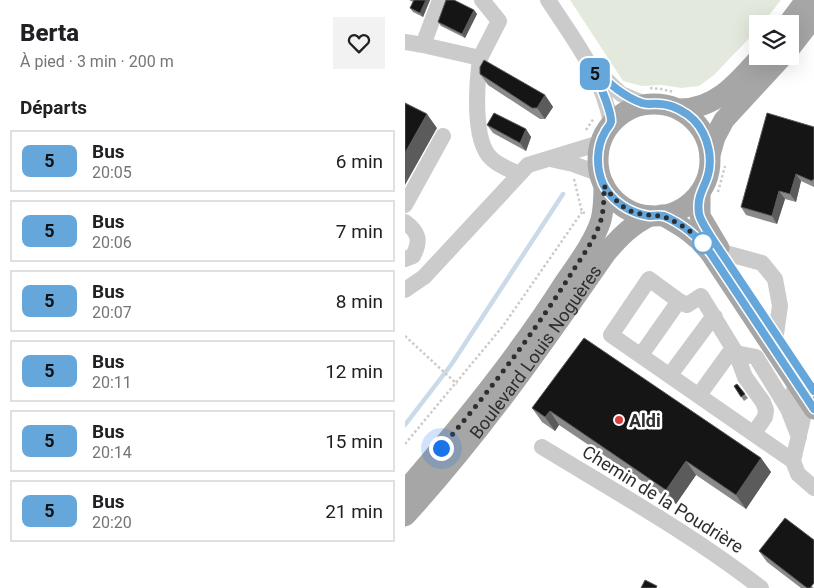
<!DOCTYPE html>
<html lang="fr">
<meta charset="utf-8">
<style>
:root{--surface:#fff;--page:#f2f2f2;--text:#202124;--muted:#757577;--line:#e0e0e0}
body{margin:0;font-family:Roboto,sans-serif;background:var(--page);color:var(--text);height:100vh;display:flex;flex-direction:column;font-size:19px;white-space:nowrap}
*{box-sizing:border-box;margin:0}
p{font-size:16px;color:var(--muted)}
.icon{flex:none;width:28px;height:28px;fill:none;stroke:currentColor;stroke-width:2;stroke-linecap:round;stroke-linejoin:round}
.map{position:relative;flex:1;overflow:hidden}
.panel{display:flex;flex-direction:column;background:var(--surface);width:405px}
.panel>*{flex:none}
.badge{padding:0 10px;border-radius:8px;font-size:18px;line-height:32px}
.tools{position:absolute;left:344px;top:15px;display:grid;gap:10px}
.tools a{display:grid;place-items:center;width:50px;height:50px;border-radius:0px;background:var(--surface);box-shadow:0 5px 20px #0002;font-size:25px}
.you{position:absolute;width:25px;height:25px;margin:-12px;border:4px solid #fff;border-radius:50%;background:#1a73e8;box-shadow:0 0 0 8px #1a73e833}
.map>.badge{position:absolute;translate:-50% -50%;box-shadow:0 0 0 2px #fff}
h2{padding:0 20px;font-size:19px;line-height:45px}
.round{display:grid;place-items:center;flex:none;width:52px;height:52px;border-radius:0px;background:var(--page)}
.summary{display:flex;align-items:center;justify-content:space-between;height:85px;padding:0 20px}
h1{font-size:24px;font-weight:800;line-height:38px}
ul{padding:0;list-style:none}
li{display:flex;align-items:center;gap:15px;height:62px;margin:0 10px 8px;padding:0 10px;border:2px solid var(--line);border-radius:0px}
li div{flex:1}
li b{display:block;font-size:19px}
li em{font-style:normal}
li .badge{min-width:55px;font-weight:700;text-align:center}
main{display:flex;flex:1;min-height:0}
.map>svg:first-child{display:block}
.green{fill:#e3eadd}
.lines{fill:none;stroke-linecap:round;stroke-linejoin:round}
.stream{stroke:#cadae8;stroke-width:4.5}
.path{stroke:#cbcbcb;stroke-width:2.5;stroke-dasharray:2.5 2.5;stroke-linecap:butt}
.minor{stroke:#cbcbcb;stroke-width:16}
.major{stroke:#a6a6a6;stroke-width:21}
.wall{fill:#8a8a8a}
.shaded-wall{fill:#5b5b5b}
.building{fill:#151515;stroke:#5b5b5b}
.line-casing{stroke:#fff;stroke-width:11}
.line{stroke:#65a6db;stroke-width:8}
.walk{stroke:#2e2e2e;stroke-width:5;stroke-dasharray:0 9}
.stop-dot{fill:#fff;stroke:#65a6db;stroke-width:2.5}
.poi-dot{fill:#d63f3f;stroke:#fff;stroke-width:2}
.labels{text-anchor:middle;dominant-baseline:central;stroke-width:5;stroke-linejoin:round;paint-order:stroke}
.street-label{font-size:18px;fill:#2e2e2e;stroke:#fff}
.poi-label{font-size:18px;font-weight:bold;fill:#2e2e2e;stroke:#fff;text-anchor:start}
</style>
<main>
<section class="panel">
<div class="summary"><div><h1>Berta</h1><p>À pied · 3 min · 200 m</p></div><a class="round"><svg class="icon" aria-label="heart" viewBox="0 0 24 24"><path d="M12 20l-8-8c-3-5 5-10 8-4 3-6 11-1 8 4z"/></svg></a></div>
<h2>Départs</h2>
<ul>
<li><span class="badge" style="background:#65a6db;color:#111">5</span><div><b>Bus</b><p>20:05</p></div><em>6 min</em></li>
<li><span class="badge" style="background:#65a6db;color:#111">5</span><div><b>Bus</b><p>20:06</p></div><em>7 min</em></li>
<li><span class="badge" style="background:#65a6db;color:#111">5</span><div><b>Bus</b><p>20:07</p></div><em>8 min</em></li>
<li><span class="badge" style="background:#65a6db;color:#111">5</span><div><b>Bus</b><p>20:11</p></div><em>12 min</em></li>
<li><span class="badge" style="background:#65a6db;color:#111">5</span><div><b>Bus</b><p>20:14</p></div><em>15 min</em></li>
<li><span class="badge" style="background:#65a6db;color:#111">5</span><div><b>Bus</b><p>20:20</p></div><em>21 min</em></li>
</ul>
</section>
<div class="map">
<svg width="409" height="588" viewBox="0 0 409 588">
<rect width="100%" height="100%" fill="#fff"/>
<!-- green -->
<path class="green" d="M165,0H376L357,24H352V30L309,75L294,86L276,88L257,85L237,86L218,81Z"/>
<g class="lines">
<!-- stream -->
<path class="stream" d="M0,425L46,365L158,194"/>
<!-- path -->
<path class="path" d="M362,24L366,19
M245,88L256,89L269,92
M181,130L189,118
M169,179L177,212L180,213
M313,192L320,166
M0,336L52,384
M0,444L98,326L177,212"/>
<!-- minor -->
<path class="minor" d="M143,0C169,40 197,75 206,123
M0,42L18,45L35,0
M18,45L75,58L94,21L77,0
M75,58C72,83 67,142 87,159C94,166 106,170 114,174
M191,70L216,94L240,104
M145,159L168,164L195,174
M0,205L38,136
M0,222C14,232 16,241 8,256L0,259
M317,252L357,263L370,279L375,306L371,334
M0,290L19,277L123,165L195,143
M331,353L340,377L358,402L361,410L360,417L349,433
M236,355L274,301
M265,375L305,321L310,317
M388,392L396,405L398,418L388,461L393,474L409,488
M294,395L328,348
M137,447C211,492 288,535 356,588
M388,461L206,335L244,279L274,301L282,305L296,296L331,353L351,357L383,409L394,437"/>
<!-- major -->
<g class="major">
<path d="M383,24L401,0"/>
<path d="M385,48L409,17"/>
<circle cx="249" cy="160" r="56"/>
<path d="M275,109C311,109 333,82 356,56"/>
<path d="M305,155L310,137L319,120L378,56"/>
<path d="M295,193V216L314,248"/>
<path d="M257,215C278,227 292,235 306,254L409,409"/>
<path d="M0,491C57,424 113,356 160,282C173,263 189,242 196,220C199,208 199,197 199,185"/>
<path id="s1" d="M0,516C75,434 138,344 201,253C214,238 226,225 245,216"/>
</g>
</g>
<!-- wall -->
<path class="wall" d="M4,0H25L18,17L8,12L5,8L8,2Z
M69,10L72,14L60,38L36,26L33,22Z
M75,74L140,95L148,107L140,119H135L83,85Z
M82,125L121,129L126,137L121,151L88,133Z
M409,127V187L396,181L391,202L380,199L372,224L341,215L336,207Z
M332,384L343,398L339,401L329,386Z
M127,408L356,458L366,472L341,509L291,475L271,504L154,425L150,431L137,422Z
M354,551L409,588H396L362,562Z"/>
<!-- shaded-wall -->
<path class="shaded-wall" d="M21,0H25L18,17L15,13Z
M69,10L72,14L60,38L57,34Z
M140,95L148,107L140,119L132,108Z
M22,114L32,128L0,185V153Z
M121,129L126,137L121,151L115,143Z
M391,174L396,181L391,202L385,194Z
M374,191L380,199L372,224L367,216Z
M145,411L154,425L150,431L140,417Z
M356,458L366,472L341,509L331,495Z
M281,461L291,475L271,504L261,490Z"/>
<!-- building -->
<path class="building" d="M9,0H21L15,13L5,8Z
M41,0H49L69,10L57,34L33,22Z
M79,60L140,95L132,108H127L75,74V67Z
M0,103L22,114L0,153Z
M89,113L121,129L115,143L82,125Z
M362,113L409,127V180L408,179L407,181L391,174L385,194L374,191L367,216L336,207Z
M179,338L356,458L331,495L281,461L261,490L145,411L140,417L127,408Z
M332,384L340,394L336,397L329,386Z
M380,518L409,540V583L405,588H402L354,551Z
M240,580L252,586L251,588H236Z"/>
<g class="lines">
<defs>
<path id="line" d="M409,391L306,237C302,230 296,222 294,214C292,199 296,193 301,181C309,161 304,136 289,120C281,112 268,105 256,104C249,103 243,105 237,103C217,96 203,82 188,68C192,80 207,110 206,122C205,126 201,129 200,132C191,147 191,168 198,184C207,202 225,213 244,216C249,216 254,215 259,216C278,224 294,238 306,254L409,409"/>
</defs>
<!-- line casing -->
<use href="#line" class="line-casing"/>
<!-- line -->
<use href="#line" class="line"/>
<!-- walk -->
<path class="walk" d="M36,448C82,394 126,337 164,277C175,259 190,240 196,220C199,209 199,197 199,186C207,196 215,207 228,212C237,215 246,215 255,216C266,217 291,234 298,243"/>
</g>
<!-- markers -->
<circle class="stop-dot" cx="298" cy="243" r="10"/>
<circle class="poi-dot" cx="214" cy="420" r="5"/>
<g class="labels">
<!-- street labels -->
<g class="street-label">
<text stroke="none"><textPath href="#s1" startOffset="210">Boulevard Louis Noguères</textPath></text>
<text transform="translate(258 499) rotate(32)">Chemin de la Poudrière</text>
</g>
<!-- poi labels -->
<g class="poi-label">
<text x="224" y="420">Aldi</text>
</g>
</g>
</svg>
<div class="tools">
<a><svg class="icon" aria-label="layers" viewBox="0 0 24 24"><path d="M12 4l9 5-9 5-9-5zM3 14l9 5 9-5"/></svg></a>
</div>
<div class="you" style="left:36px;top:448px"></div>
<b class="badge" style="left:190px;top:74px;background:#65a6db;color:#111">5</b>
</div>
</main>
